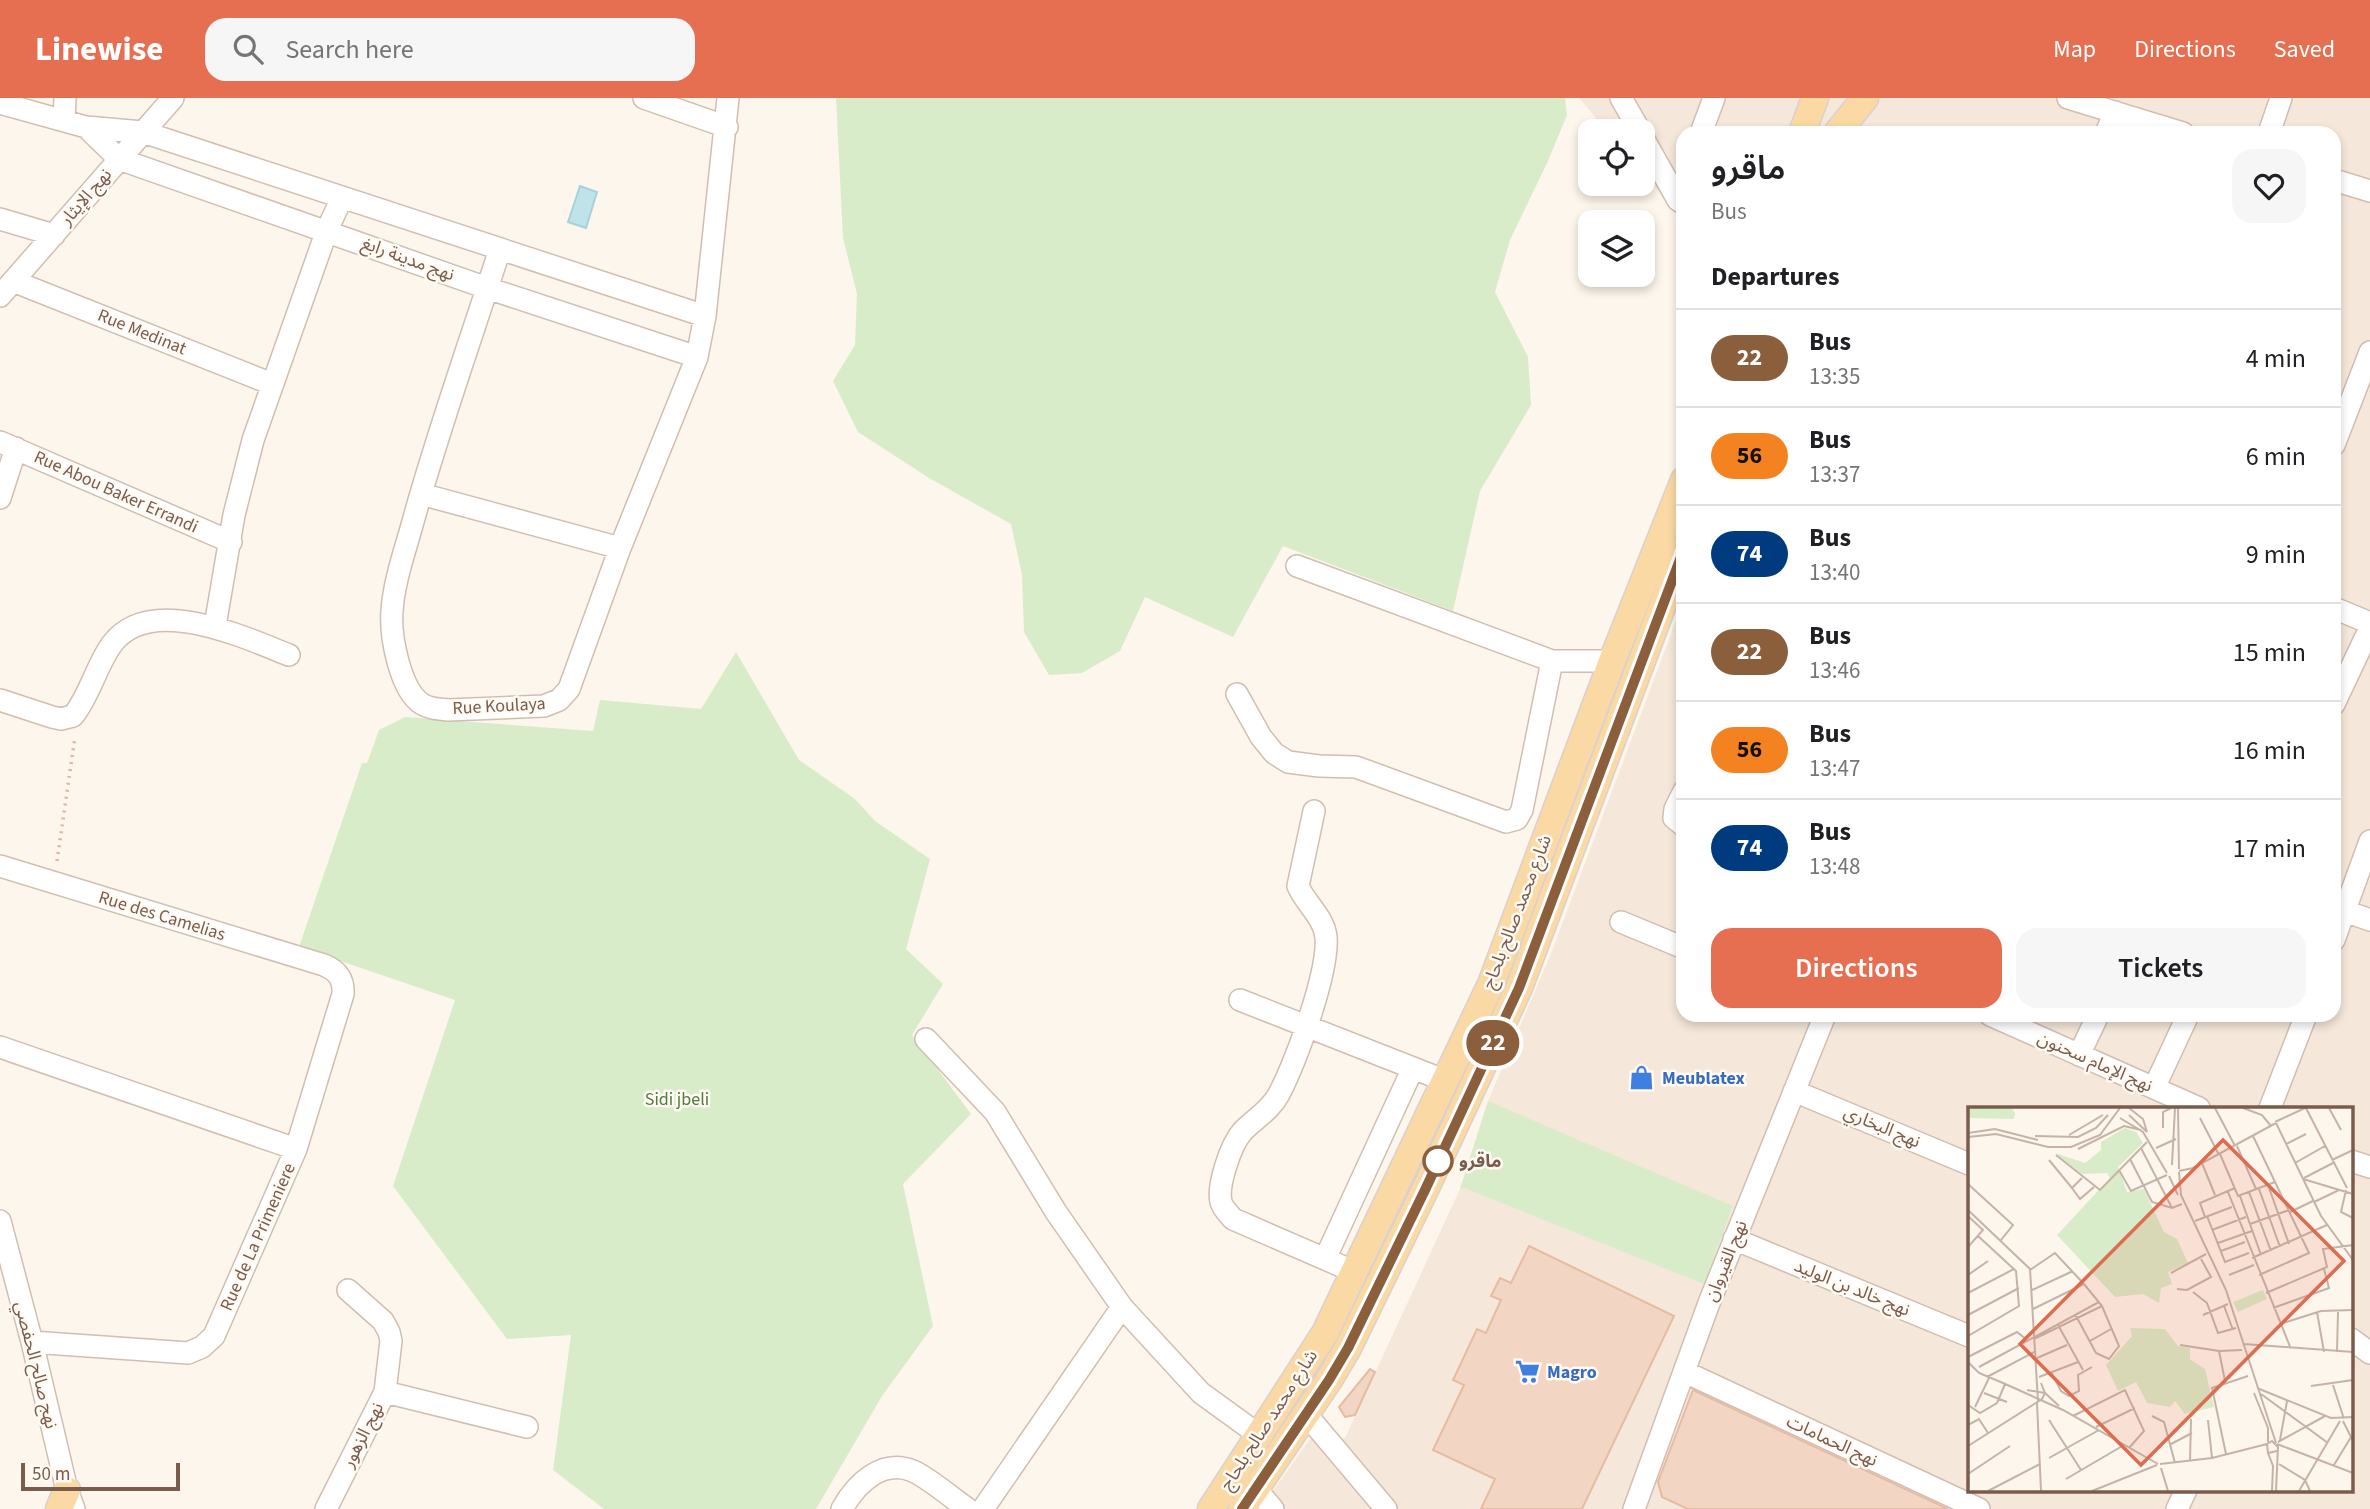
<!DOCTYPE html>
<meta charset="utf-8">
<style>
:root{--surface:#fff;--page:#f6f6f6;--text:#202124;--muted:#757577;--line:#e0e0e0;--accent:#e76f51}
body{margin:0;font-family:"Source Sans 3","Noto Sans Arabic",sans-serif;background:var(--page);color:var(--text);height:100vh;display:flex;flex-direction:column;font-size:26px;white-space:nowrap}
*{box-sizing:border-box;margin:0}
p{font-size:23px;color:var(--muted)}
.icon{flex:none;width:38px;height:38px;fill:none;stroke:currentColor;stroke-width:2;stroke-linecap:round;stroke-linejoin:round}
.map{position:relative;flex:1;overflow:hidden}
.side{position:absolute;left:1676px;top:28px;width:665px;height:896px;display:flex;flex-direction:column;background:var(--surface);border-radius:21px;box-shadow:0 4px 10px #0003}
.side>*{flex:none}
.badge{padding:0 14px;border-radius:23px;font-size:24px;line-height:46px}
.buttons{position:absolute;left:1578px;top:21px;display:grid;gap:14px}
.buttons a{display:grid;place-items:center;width:77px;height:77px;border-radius:14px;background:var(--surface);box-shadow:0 4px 10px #0003;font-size:35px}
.scale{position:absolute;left:21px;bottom:18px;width:159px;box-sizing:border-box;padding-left:7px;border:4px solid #7a5c4d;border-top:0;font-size:19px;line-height:24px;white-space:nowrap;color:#7a5c4d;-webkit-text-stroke:5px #fffaf3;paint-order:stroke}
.map>.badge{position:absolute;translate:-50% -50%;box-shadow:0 0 0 4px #fff}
h2{padding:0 35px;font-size:26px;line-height:63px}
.round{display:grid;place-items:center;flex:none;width:74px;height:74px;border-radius:21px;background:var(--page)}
.head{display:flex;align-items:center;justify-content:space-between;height:119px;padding:0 35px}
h1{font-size:33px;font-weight:600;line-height:52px}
.button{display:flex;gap:14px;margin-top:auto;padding:14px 35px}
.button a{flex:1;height:80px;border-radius:21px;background:var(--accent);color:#fff;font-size:28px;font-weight:600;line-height:80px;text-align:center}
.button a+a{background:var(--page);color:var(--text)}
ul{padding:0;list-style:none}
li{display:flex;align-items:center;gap:21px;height:98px;padding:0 35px;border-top:2px solid var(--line)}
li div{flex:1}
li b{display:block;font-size:26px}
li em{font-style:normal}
li .badge{min-width:77px;font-weight:700;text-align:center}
header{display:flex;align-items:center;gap:42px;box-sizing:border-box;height:98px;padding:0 35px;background:var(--accent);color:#fff}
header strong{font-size:33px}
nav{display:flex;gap:38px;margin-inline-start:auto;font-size:24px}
.search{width:490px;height:63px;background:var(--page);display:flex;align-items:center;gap:18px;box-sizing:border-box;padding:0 24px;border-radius:21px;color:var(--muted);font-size:26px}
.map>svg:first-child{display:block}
.residential{fill:#f5e8da;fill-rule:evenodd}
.green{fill:#d8ecc9}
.water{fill:#bfe3e8;stroke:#a5d3da;stroke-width:2}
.building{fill:#f3d5c3;stroke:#e6bba3;stroke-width:2}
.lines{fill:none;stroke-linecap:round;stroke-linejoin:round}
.minor-casing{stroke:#d1beb0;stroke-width:24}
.major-casing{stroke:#dad1cd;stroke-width:29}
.path{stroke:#d9b8a5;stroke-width:3.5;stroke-dasharray:2 5;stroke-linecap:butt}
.minor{stroke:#fff;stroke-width:21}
.major{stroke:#fbd9a5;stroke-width:26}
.line-casing{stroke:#fff;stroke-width:16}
.line{stroke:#8b5e3c;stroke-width:10}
.stop-dot{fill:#fff;stroke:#8b5e3c;stroke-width:3.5}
.labels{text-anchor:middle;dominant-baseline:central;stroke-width:5;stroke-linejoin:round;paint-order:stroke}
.street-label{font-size:18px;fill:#7a5c4d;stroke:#fffaf3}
.shop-label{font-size:18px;font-weight:bold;fill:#366cbe;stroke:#fffaf3;text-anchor:start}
.park-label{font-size:18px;fill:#537a41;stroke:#fffaf3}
.stop-label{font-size:18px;font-weight:bold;fill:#7a5c4d;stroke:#fffaf3;text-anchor:start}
.inset-road{fill:none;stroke:#c5b3a7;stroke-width:2}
.view{fill:#dc6d51;fill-opacity:0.15;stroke:#dc6d51;stroke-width:3.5}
.inset-edge{fill:none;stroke:#7a5c4d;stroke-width:3.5}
</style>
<header>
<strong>Linewise</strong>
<div class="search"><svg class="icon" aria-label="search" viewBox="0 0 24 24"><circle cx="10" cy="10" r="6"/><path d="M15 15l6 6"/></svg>Search here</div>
<nav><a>Map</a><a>Directions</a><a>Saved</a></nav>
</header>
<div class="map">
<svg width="2370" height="1411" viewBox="0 0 2370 1411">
<rect width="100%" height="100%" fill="#fdf6ec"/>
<!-- residential -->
<path class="residential" d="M1579,0H2370V1411H1260L1310,1341L1345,1340L1460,1091L1488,1003L1552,853L1683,504L1684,917H2334V35H1684L1683,120L1643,76V33H1607ZM1969,1010H2351V1392H1969Z"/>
<!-- green -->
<path class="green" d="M836,0H1565L1567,17L1548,63L1510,142L1495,194L1528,259L1531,307L1480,393L1453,513L1283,448L1233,539L1145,499L1120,553L1082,575L1049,577L1024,534L1022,477L1011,426L929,380L858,334L833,283L855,247L857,196L843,140Z
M736,554L799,662L855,701L875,723L930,761L906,851L943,886L912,937L971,1016L903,1086L933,1228L882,1298L816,1411H604L553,1372L571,1237L507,1241L393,1088L455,902L299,849L362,665H367L379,632L405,619L593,633L600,602L701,611Z
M1488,1003L1733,1108L1704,1186L1464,1090L1460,1091Z"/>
<!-- water -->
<path class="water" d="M580,88L597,94L586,130L568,124Z"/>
<!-- building -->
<path class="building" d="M1529,1148L1674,1218L1582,1411H1481L1495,1381L1433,1352L1464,1287L1453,1282L1477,1231L1486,1235L1501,1202L1491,1198L1500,1180L1511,1185Z
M1370,1271L1375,1274L1355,1317L1345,1319L1339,1309Z
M1693,1292L1948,1411H1688L1662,1399L1658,1384Z"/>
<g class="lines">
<defs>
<path id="minor" d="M644,0L727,29
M1621,0L1640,33
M2068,0L2183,35
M0,5L86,29L143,34L705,218
M64,23L65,0
M86,29L119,61L487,190L697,259
M1701,35L1714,0
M2106,35L2115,14
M2269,35L2281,0
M1643,40L1678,102L1684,106
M2334,82L2370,93
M0,121L54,137
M500,151C471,241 439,330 414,420C406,450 394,482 392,513C390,538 400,592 422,606C430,611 439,611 448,612L544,608L559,602L569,591L620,450L697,259L705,218L728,0
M13,183L272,286
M0,198L173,0
M0,344L231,444
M2334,347L2370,254
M421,396L620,450
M0,400L16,350
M1297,468L1552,563H1612
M2334,510L2370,525
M215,528L234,417L253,342L327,132L342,100
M1237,596L1261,639L1274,655L1288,664L1319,668L1356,669L1506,724L1517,721L1522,712L1552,563
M0,602L52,619L61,621L73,618C90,597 96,568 112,546C150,495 243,539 289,557
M2334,606L2370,530
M1684,693L1675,711L1674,720L1684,728
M1314,713L1298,788C1305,805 1324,819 1326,839C1329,874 1296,963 1279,996C1270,1013 1254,1021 1242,1034C1231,1047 1217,1087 1221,1104C1223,1111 1229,1116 1233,1121L1355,1174
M0,768L324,867C338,873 344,881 343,896L296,1051L214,1238L202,1249L188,1255L32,1244
M2345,813L2370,822
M1621,824L1684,850
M2334,842L2370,743
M1240,902L1446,983
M1990,917L2199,1010
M926,941L995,1014L1056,1114L1122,1209L983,1411
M0,949L296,1051
M2079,957L2098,917
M2154,990L2188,917
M1794,993L1969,1066
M2270,1010L2306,917
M2351,1063L2370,1069
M0,1123L32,1244L67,1392L74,1411
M1734,1141L1969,1238
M1325,1161L1413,970
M1122,1209L1201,1295L1259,1337
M2351,1241L2370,1255
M1685,1274L1979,1411
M385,1294L527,1329
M1305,1315L1386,1411
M1255,1390L1273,1411
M326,1411L385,1294L391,1243L389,1234L383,1223L348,1192
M842,1411C856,1386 882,1360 913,1373C929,1380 953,1401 968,1411
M1634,1411L1709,1205L1825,917
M2177,1411L2186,1392"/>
<path id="major" d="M1802,35L1815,0
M1837,35L1865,0
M59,1411L67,1392
M1211,1411L1325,1235L1491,886L1612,563L1684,382
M1242,1411L1329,1282L1348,1250L1425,1092L1519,890L1684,451"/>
</defs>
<!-- minor casing -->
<use href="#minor" class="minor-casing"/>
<!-- major casing -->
<use href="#major" class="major-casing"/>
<!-- path -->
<path class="path" d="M57,763L75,639"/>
<!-- minor -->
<use href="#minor" class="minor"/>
<!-- major -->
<use href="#major" class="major"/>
</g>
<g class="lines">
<defs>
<path id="line" d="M1242,1411L1329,1282L1348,1250L1425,1092L1519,890L1684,451"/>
</defs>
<!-- line casing -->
<use href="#line" class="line-casing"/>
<!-- line -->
<use href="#line" class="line"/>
</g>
<!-- icons -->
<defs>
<symbol id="shop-bare" viewBox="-9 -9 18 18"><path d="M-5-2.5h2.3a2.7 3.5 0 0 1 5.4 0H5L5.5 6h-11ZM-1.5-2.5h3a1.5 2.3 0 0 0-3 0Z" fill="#3f7fe0" stroke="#fffaf3" stroke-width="2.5" paint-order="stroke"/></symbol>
<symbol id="supermarket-bare" viewBox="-9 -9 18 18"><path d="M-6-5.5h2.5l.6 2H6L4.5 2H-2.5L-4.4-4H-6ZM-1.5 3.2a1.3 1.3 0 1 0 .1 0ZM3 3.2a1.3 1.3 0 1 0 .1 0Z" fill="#3f7fe0" stroke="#fffaf3" stroke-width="2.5" paint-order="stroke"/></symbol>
</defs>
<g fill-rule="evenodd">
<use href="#shop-bare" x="1624" y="962" width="35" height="35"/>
<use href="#supermarket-bare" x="1510" y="1256" width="35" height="35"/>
</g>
<!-- markers -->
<circle class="stop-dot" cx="1438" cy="1063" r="14"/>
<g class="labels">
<!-- street labels -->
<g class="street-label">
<text transform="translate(86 99) rotate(-49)">نهج الإيثار</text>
<text transform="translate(408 161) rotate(20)">نهج مدينة رابغ</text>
<text transform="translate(142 234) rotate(22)">Rue Medinat</text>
<text transform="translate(116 394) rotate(24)">Rue Abou Baker Errandi</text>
<text transform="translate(499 608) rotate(-3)">Rue Koulaya</text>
<text transform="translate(1517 814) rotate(-69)">شارع محمد صالح بلحاج</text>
<text transform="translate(162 818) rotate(17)">Rue des Camelias</text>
<text transform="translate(2095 964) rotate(24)">نهج الإمام سحنون</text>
<text transform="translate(1882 1029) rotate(23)">نهج البخاري</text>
<text transform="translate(258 1139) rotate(-66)">Rue de La Primeniere</text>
<text transform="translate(1726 1163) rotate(-68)">نهج القيروان</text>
<text transform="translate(1852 1190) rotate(22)">نهج خالد بن الوليد</text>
<text transform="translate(36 1267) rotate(76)">نهج صالح الحفصي</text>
<text transform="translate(1269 1322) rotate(-57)">شارع محمد صالح بلحاج</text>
<text transform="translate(363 1337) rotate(-63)">نهج الزهور</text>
<text transform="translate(1832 1343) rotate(25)">نهج الحمامات</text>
</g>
<!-- shop labels -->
<g class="shop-label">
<text x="1662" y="980">Meublatex</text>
<text x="1547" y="1274">Magro</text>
</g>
<!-- park labels -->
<g class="park-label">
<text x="677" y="1001">Sidi jbeli</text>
</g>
<!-- stop labels -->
<g class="stop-label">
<text x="1459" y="1063">ماقرو</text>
</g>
</g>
<!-- overview -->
<g transform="translate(1968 1009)">
<rect width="385" height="385" fill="#fdf6ec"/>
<path d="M0,1H44L47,6L46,12L0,11ZM157,21L168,25L175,36L150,60L159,85L176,82L196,125L209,132L220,156L200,165L204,177L193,181L191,196L175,187L147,190L89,128L142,71L139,66L114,67L87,46L117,56L133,43V35ZM295,183L299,192L270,205L265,195ZM162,221L197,222L210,239L222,241V252L237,262L246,300L217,307L207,294L202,300L179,296L168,275L150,284L138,258L164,229Z" fill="#d8ecc9"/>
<path class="inset-road" d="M161,1L175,12L179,25M210,1L211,62M247,1L267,39M275,1L294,8L303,19M338,1L379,81M361,1L373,23M161,8L179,25M152,11L175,25L199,66M232,11L251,48M307,15L337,1M195,21V5L203,1M0,26L27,22L70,33M101,28L135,8M67,29L110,30L128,21L140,8M285,29L341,146L291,168M0,30L28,27L80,40H103L132,28L152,1M318,37L338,27M269,39L288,82M173,41L204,101M188,41L208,32M110,42L156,19L173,23M252,47L270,89L307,75M88,48L132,83L179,35M162,52L184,95L204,101L214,97M81,53L104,81L114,71M364,53L385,43M234,56L247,88M327,56L357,39M204,58L207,1M151,63L163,84L199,68M211,64L225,61L308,16L353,109L385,153M211,65L213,88L258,183L308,336M201,69L210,88M336,71L365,56M335,72L385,87M0,77L45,118L33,133M300,78L321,137M104,81L112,92L126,80M291,82L312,140M378,83L373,105L385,111M260,85L323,242M281,85L303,144M272,89L293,148M346,95L371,83M0,103L62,162L70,294M322,105L345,94M0,109L15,123L0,140M239,109L257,155L281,146M237,110L232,96L267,81M227,114L264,100M282,117L321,103M244,123L278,110M250,136L284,124M253,144L277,135M284,151L359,118M62,163L87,146L116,177L134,199L151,239L141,252L128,246L107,207M203,166L238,147M0,168L20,154M261,168L286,158M209,182L219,183L243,170L233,152M64,183L105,164M225,185L239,196L250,226L268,221M0,186L46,162M298,186L359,160L355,142L385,138M256,199L265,223M305,201L361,181L356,162M65,202L116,177M349,205L356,245M0,208L51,181M235,208L260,197M312,217L353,204L385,203M90,218L115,263M0,229L51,199L48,164L10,129M66,232L134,199M122,234L143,222M276,237L385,245M212,238L251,244L257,274M251,244L274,243M369,245L370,205M0,250L49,225L58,232M69,251L99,238M0,255L11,266L35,276M11,260L131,195M83,265L93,284L101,289L111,284L110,268L124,260M19,270L68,244M71,270L110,255M35,276L95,303L190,357M365,278L376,312M343,279L385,273M289,281L363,311L385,310M59,283L77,286L91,299M16,286L39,295M286,286L300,321V335M293,287L360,336M69,296L73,384M0,298L12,306L29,296L37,277M7,300L21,271M105,309L157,283L176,324L161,341M184,309L196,315L207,356M81,313L113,363M240,313L244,351M375,314L385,334M0,318L11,312L20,326M128,320L167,301M312,333L319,294M310,335L357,309M203,337L224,326M309,337L385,366M0,339L74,292L77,286L73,276M300,346L305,359L304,384M258,347L244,281L280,269M81,351L131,323M222,354L223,312M192,357L244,351L299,337M311,357L337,373L342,384M366,358L383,330M193,361L200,384M0,367L42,339M98,372L156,338M20,384L72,357M124,384L189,358M308,384L310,340L304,334L299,337L300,346L309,344M331,384L372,314"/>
<path class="view" d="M255,33L376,154L173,358L52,237Z"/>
<rect width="385" height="385" class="inset-edge"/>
</g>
</svg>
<div class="buttons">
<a><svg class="icon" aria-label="locate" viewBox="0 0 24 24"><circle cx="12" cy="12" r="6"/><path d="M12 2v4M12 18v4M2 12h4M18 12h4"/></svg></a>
<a><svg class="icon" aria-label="layers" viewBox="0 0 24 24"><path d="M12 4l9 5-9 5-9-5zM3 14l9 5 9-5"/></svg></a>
</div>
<div class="scale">50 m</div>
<b class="badge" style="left:1493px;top:945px;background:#8b5e3c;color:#fff">22</b>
<section class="side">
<div class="head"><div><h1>ماقرو</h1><p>Bus</p></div><a class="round"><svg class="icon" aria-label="heart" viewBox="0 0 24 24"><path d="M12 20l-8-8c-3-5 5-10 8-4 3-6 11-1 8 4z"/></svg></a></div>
<h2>Departures</h2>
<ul>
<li><span class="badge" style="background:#8b5e3c;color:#fff">22</span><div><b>Bus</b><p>13:35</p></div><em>4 min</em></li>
<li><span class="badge" style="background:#f58220;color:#111">56</span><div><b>Bus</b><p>13:37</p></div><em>6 min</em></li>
<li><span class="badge" style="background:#003b80;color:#fff">74</span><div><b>Bus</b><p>13:40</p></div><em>9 min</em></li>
<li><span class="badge" style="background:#8b5e3c;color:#fff">22</span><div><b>Bus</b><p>13:46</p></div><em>15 min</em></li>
<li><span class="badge" style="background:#f58220;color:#111">56</span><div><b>Bus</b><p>13:47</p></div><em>16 min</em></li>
<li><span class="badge" style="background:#003b80;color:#fff">74</span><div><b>Bus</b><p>13:48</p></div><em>17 min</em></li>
</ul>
<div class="button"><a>Directions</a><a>Tickets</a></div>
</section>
</div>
